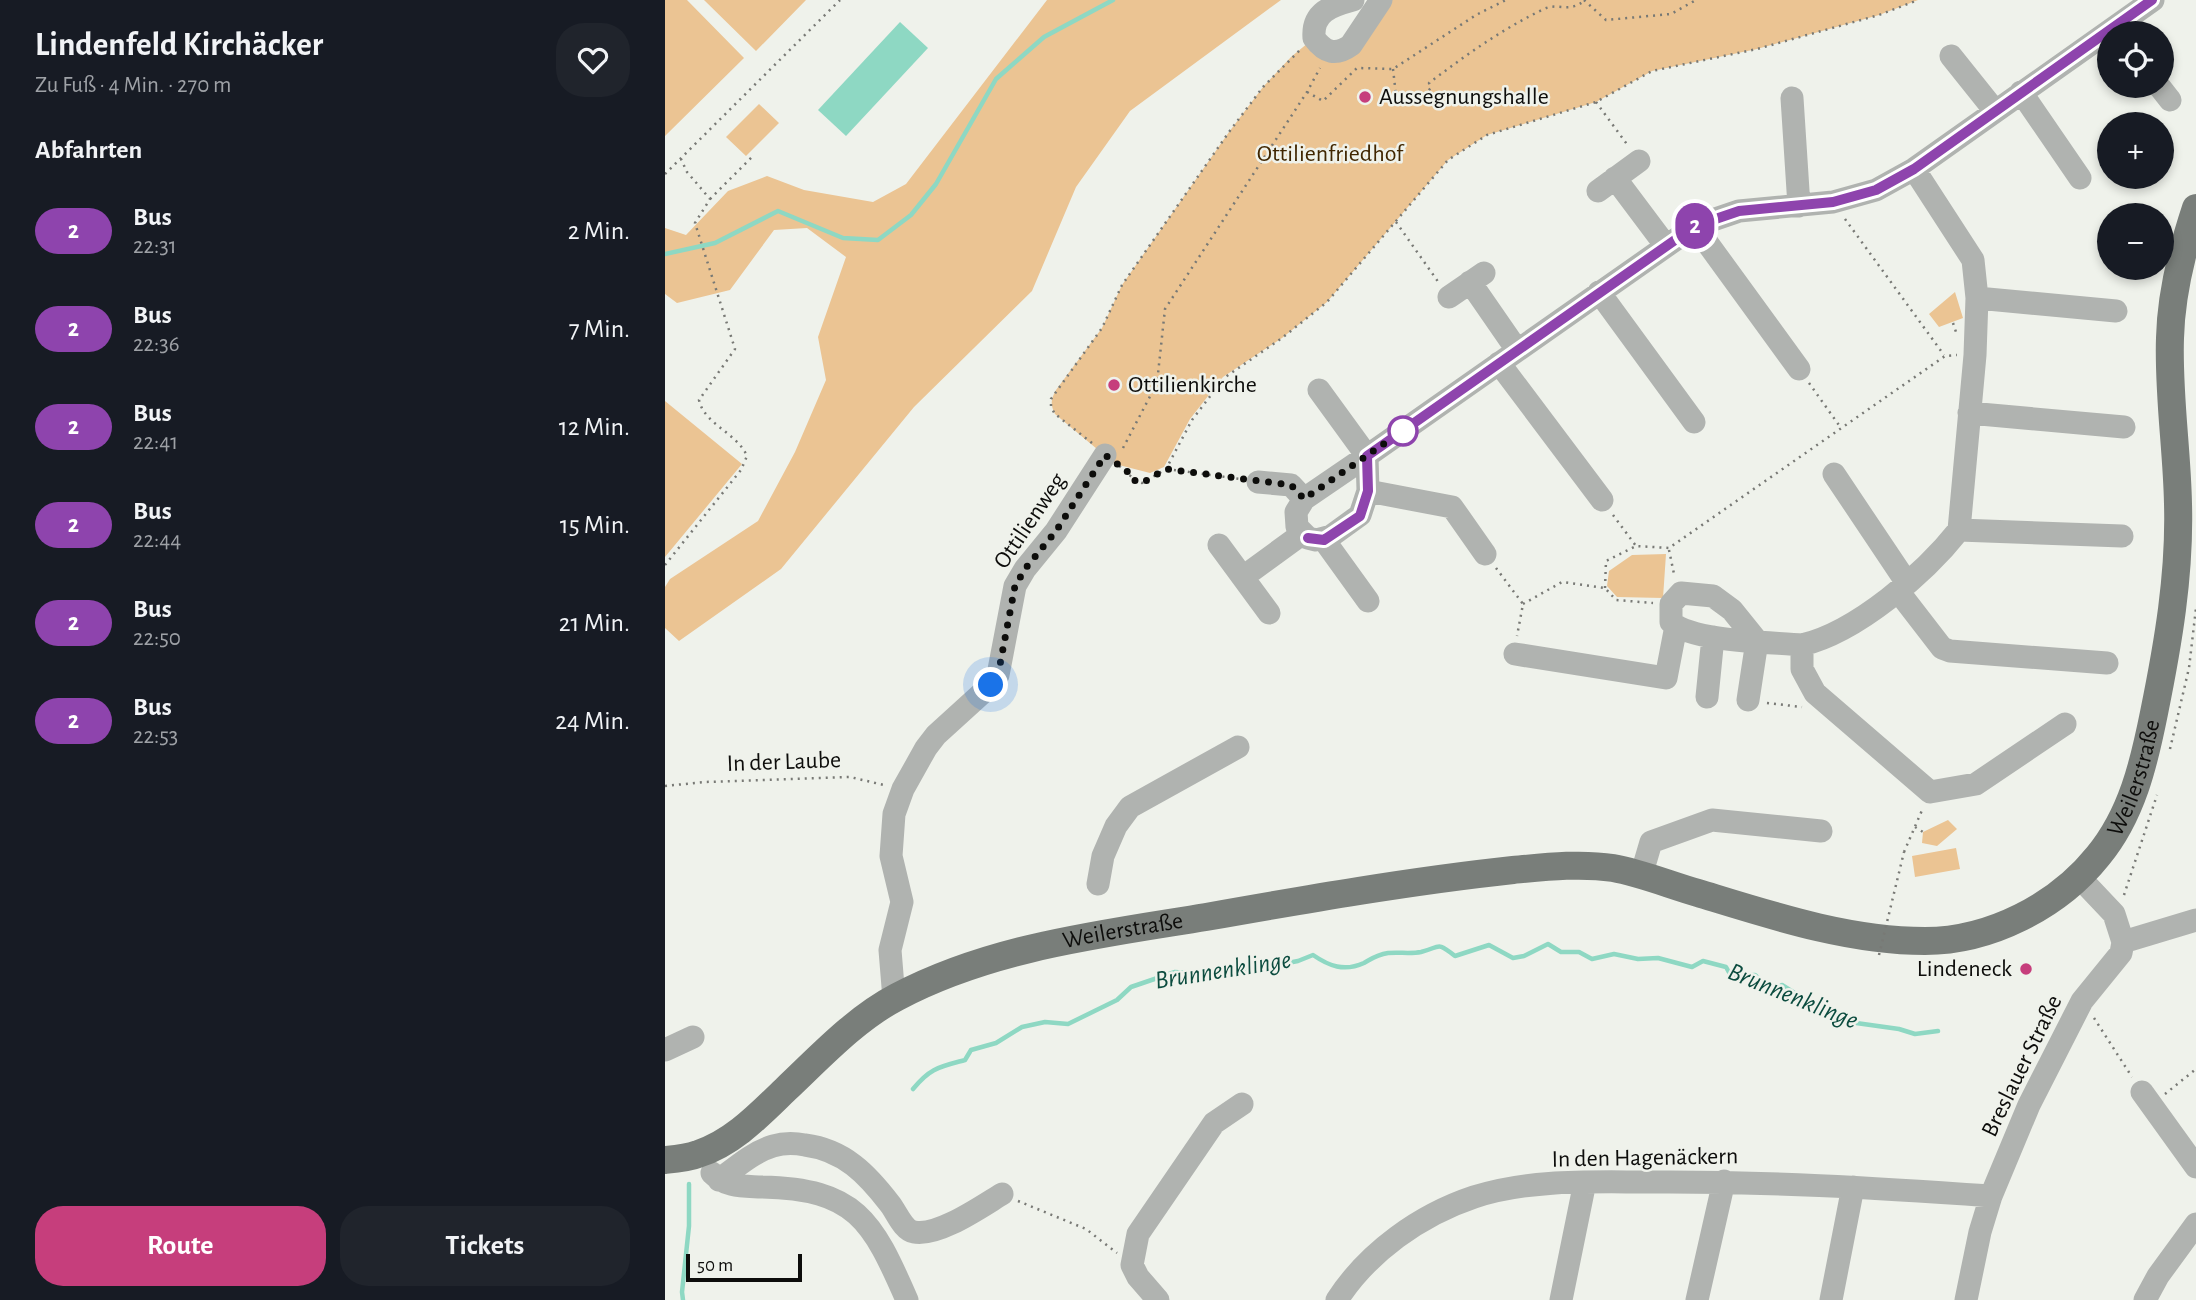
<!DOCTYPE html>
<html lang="de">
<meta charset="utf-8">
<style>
:root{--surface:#171b24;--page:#20242c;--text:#f1f3f6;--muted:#9ea1a6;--accent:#c63e7c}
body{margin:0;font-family:"Alegreya Sans",sans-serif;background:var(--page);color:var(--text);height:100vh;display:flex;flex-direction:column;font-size:26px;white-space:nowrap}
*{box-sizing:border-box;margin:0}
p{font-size:23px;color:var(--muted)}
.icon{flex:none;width:38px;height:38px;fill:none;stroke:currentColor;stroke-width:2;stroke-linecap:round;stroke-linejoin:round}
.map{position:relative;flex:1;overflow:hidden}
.panel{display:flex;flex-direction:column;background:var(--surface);width:665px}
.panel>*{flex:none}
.badge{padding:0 14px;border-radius:23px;font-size:24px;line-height:46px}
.controls{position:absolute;left:1432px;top:21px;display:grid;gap:14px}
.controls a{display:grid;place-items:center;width:77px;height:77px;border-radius:50%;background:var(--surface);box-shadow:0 4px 10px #0003;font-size:35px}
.scale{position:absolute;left:21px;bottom:18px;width:116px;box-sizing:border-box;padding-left:7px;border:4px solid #0d0d0b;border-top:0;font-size:19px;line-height:24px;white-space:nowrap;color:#0d0d0b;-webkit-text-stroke:5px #eff2eb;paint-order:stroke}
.you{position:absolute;width:35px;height:35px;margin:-18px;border:5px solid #fff;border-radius:50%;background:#1a73e8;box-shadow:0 0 0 10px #1a73e833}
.map>.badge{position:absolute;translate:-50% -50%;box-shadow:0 0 0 4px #fff}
h2{padding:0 35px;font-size:26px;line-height:63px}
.round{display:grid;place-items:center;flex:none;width:74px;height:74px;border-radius:28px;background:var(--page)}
.head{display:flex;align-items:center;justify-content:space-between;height:119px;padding:0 35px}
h1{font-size:33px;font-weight:600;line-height:52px}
.action{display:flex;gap:14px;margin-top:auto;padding:14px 35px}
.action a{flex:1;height:80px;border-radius:28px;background:var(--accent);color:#fff;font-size:28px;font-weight:600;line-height:80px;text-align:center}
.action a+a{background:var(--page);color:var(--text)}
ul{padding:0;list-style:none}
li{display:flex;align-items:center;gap:21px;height:98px;padding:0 35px}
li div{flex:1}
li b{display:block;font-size:26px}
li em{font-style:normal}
li .badge{min-width:77px;font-weight:700;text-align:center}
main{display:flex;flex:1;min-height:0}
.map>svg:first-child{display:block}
.green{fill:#ebc493}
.water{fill:#8ed8c3}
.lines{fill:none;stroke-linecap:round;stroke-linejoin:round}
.stream{stroke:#8ed8c3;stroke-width:4.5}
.path{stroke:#787975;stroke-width:2.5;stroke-dasharray:2 5;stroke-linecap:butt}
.minor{stroke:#b0b3b0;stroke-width:23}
.major{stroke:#797e7a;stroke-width:28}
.path-bridge{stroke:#787975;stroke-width:2.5;stroke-dasharray:2 5;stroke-linecap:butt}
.line-casing{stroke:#fff;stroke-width:16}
.line{stroke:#8e44ad;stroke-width:10}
.walk{stroke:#0d0d0b;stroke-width:7;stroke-dasharray:0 12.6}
.poi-dot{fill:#c63e7c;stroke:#eff2eb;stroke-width:2.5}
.stop-dot{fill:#fff;stroke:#8e44ad;stroke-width:3.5}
.labels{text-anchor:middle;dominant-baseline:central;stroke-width:5;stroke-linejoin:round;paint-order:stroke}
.poi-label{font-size:24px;fill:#0d0d0b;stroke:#eff2eb;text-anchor:start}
.park-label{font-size:24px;fill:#402600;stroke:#eff2eb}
.street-label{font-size:24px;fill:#0d0d0b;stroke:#eff2eb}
.water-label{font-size:26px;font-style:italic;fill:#0c4c3f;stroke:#eff2eb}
</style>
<main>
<section class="panel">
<div class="head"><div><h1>Lindenfeld Kirchäcker</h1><p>Zu Fuß · 4 Min. · 270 m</p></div><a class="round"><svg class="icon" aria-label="heart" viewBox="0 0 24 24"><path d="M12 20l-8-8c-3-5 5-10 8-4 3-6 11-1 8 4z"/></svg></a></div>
<h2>Abfahrten</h2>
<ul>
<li><span class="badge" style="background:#8e44ad;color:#fff">2</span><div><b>Bus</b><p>22:31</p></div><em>2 Min.</em></li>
<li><span class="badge" style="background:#8e44ad;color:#fff">2</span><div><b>Bus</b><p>22:36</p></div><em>7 Min.</em></li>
<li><span class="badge" style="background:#8e44ad;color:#fff">2</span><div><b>Bus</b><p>22:41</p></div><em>12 Min.</em></li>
<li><span class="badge" style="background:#8e44ad;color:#fff">2</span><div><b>Bus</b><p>22:44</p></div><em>15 Min.</em></li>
<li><span class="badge" style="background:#8e44ad;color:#fff">2</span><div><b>Bus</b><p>22:50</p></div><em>21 Min.</em></li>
<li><span class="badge" style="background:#8e44ad;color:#fff">2</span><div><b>Bus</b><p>22:53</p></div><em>24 Min.</em></li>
</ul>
<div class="action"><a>Route</a><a>Tickets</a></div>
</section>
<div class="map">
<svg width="1531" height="1300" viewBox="0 0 1531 1300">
<rect width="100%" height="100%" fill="#eff2eb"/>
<!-- green -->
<path class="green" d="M0,0H22L79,58L0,136Z
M39,0H141L91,51Z
M382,0H616L465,111L411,187L367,291L249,407L116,569L14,641L0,628V587L5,579L93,521L130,452L161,380L153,337L181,257L142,228L109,230L65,290L12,303L0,294V228L21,235L63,191L102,176L139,190L208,202L241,184Z
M716,0H1253L1214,15L1092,49L987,71L931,102L822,135L783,160L662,302L617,338L558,377L525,419L499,467L485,473L450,464L390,414C385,404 386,399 391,390L437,328L457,285L564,132L598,87L626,57L649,38L670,53Z
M94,104L114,123L81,156L61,137Z
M1290,292L1298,318L1274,327L1264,314Z
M0,401L77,464L0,557Z
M1001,554L998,598L952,597L942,586L944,571L967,555Z
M1283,820L1292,829L1272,846L1257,843L1258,832Z
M1291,848L1295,869L1250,877L1247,856Z"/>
<!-- water -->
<path class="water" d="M235,22L263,48L181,136L153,110Z"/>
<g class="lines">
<!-- stream -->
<path class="stream" d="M0,254L50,243L113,211L178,238L213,240L246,215L271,184L331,79L379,37L448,0
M248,1089C265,1068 274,1067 300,1060L306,1050L331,1043L357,1027L380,1022L403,1024L452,1000L466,987L510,972L539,974L578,972L592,964L612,965L633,961L648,955C664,966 679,972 699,963C708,958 711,955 723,953C734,952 746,954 756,952C776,947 771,941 790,956L824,945L848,958L859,956L883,944L896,952H914L927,959L949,954L973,959L993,958L1027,967L1038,961L1061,967L1066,976L1090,975L1107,991L1117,985L1161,1013L1184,1022L1234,1029L1250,1034L1273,1031
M18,1300L17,1292L24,1226V1184"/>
<!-- path -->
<path class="path" d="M919,0L941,20L1006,14L1031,0
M728,69L731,95C748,104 753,100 766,88L764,83C801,55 837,29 879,9C893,2 904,14 920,0
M642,92L658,101L692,68L728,69L811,15L841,0
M931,102L964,147
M0,174L175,0
M45,199L88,156
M1180,219L1279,355
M731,222L774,283
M1288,323L1291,332
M1144,383L1176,428
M427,443L390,414L386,407V399L437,328L457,285L564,132L598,87L635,50
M458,448L492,383L500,309L642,92L655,68
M454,466C463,472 466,479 477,483L501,469L527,420L559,378L617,338L662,302L783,160L822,135L931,102L987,71L1092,49L1214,15L1253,0
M502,469L575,479
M948,515L971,546
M1004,550L1009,574
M0,565L76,470L82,456C72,433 39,424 34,400L70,349L30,223L45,199L22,172L16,159
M831,568L858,604L852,636
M940,588L941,561L971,546L1004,548L1280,356L1292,355
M858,604L897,582L940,588L951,600L988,603
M1102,703L1137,707
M1505,749L1524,668L1531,608
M0,786L40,782L185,777L219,785
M1250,827L1258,832
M1239,852L1258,808
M1459,895L1492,795
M1429,1018L1467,1077
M1500,1094L1531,1069
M353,1201L421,1229L452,1253"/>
<!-- minor -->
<path class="minor" d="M688,0C666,6 647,12 649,38C660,53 671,56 686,45L716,0
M1286,56L1330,111
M1494,86L1505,100
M1356,92L1415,178
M1127,98L1134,206
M950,178L1001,246
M933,191L974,161
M1030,226L1134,369
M805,282L852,350
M934,292L1029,422
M784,297L819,273
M1312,298L1451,311
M834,363L937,500
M654,390L702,456L703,491L695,515L666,536L651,540L643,538L632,527L631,512L639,499L702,456L1030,226L1074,211L1168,202L1211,190L1249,169L1488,0
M1304,413L1459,427
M1169,474L1242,583
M593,482L626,485L639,499
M703,491L787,507L820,554
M1294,530L1457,536
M659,540L703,601
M554,545L604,613
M578,577L637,534
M1233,591L1277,648L1285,651L1442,663
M1092,641L1067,610L1048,596L1016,593L1006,604V622C1028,642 1106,642 1137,645C1192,632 1260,573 1294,530L1310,355L1312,298L1308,260L1249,169
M1137,645V669L1150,693L1265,792L1311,784L1400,724
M850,654L1001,678L1011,626
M1042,697L1048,637
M1083,700L1092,641
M976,876L986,842L1047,820L1156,831
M433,884L438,856L451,826L465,807L573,747
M1458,942L1531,920
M229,999L225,950L237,902L226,856L229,814L238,789L261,748L271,735L326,685L333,675L350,586L360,569L391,531L440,455
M0,1050L28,1037
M1477,1092L1531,1167
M47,1173C62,1188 78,1186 97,1187C191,1189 207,1220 242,1300
M54,1180C70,1168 88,1152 108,1146C118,1143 130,1143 140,1145C179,1150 202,1174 225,1204C232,1213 238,1230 249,1232C273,1237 317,1206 337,1194
M493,1300L473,1277L467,1265L473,1234L549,1123L577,1104
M672,1300C703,1252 755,1215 809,1197C864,1179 926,1182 983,1182C1097,1181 1212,1188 1326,1196
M896,1300L920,1182
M1032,1300L1059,1181
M1166,1300L1188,1187
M1301,1300L1315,1232L1326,1196L1364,1105L1417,1001L1456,953L1458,942L1449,914L1414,877
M1480,1300L1493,1276L1531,1224"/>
<!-- major -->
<path class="major" id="s1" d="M0,1160C11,1159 23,1158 33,1154C68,1143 95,1114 121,1089C155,1057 190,1019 232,997C326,947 437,934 541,917C643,899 746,881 848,870C880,867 916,863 948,868C976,873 1005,885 1033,893C1105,915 1183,941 1260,941C1325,941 1393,906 1433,856C1467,815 1479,763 1489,713C1503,644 1515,575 1513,504C1512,449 1503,393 1505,338C1506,294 1517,250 1531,208"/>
<!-- path-bridge -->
<path class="path-bridge" d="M1214,955L1239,852"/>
</g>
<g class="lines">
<defs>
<path id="line" d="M643,538L659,540L695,516L703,491L702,456L1030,226L1074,211L1168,202L1211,190L1249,169L1487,0"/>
</defs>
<!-- line casing -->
<use href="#line" class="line-casing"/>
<!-- line -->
<use href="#line" class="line"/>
<!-- walk -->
<path class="walk" d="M326,685L333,675L350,586L360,569L391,531L440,455L462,471L466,479L477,483L501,469L626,485L639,499L746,425L738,431"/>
</g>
<!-- markers -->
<g class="poi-dot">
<circle cx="700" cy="97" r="7"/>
<circle cx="449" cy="385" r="7"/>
<circle cx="1361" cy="969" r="7"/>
</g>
<circle class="stop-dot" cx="738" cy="431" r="14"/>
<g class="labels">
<!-- poi labels -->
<g class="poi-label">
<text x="714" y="97">Aussegnungshalle</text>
<text x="463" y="385">Ottilienkirche</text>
<text x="1347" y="969" text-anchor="end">Lindeneck</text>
</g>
<!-- park labels -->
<g class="park-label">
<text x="665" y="154">Ottilienfriedhof</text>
</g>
<!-- street labels -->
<g class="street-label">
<text transform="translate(365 521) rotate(-56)">Ottilienweg</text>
<text transform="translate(119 762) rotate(-2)">In der Laube</text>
<text stroke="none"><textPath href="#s1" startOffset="1628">Weilerstraße</textPath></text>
<text stroke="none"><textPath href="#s1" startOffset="525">Weilerstraße</textPath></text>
<text transform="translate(1357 1066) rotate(-64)">Breslauer Straße</text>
<text transform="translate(980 1158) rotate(-1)">In den Hagenäckern</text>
</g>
<!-- water labels -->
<g class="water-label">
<text transform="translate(558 970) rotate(-9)">Brunnenklinge</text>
<text transform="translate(1128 996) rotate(22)">Brunnenklinge</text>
</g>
</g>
</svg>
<div class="controls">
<a><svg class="icon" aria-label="locate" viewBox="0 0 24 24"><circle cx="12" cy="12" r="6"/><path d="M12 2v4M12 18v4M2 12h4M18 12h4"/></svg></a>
<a>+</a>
<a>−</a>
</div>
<div class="scale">50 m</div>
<div class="you" style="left:326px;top:685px"></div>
<b class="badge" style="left:1030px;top:226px;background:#8e44ad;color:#fff">2</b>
</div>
</main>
